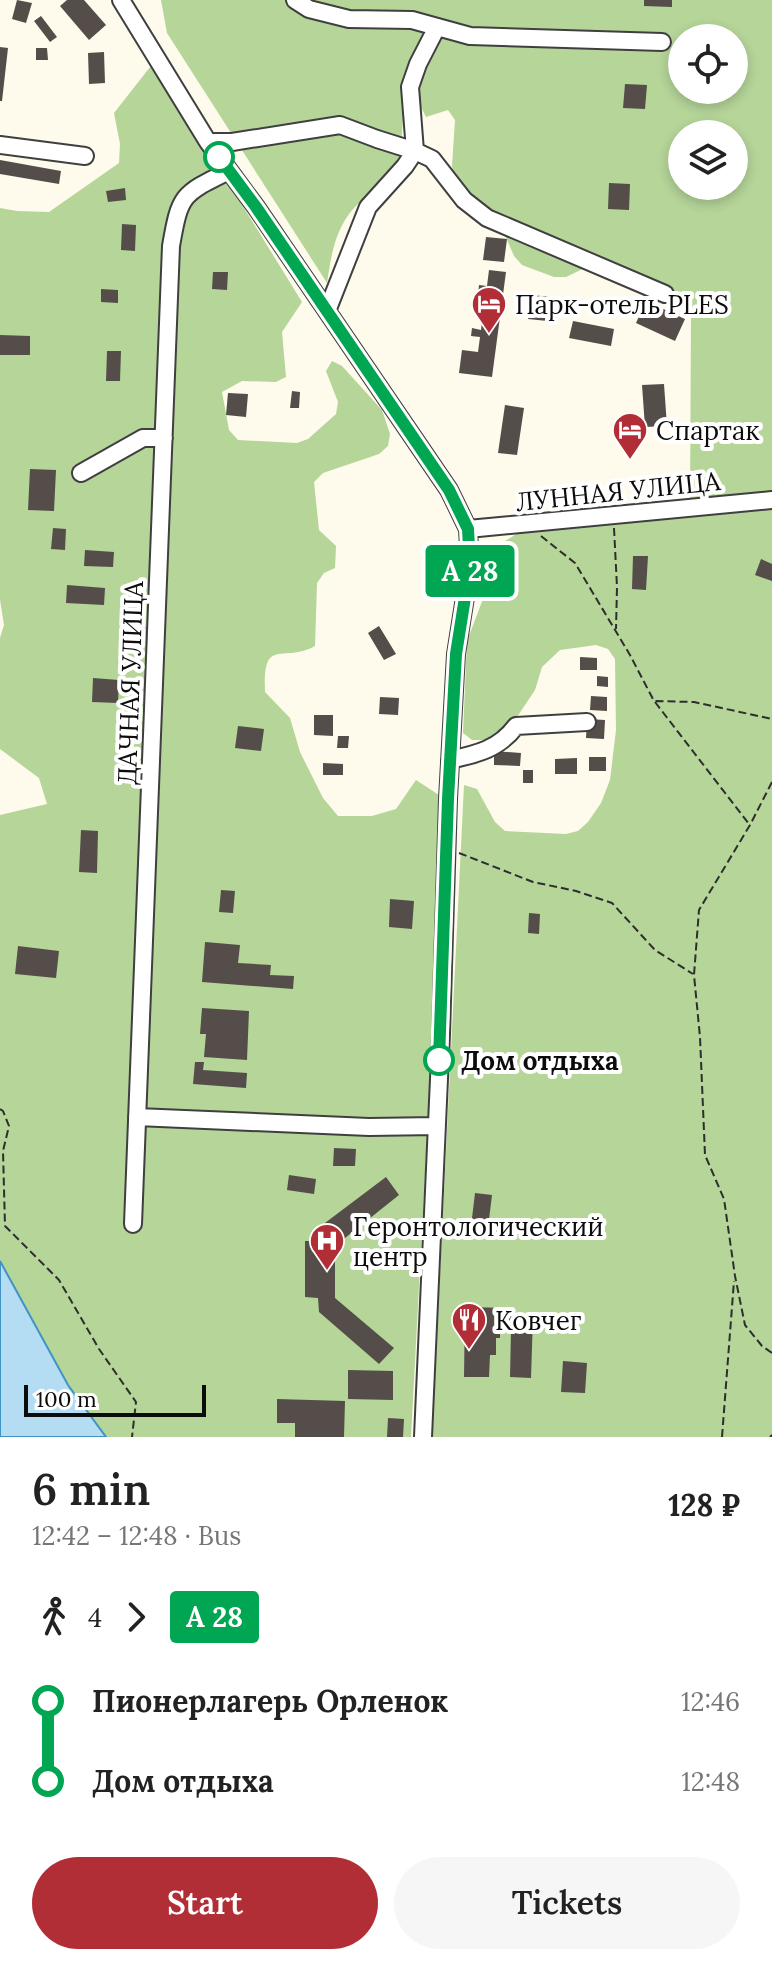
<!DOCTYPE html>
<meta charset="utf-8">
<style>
:root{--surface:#fff;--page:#f6f6f6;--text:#222;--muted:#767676;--accent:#b22e37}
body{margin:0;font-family:Lora,serif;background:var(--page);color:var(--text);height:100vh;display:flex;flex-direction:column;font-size:30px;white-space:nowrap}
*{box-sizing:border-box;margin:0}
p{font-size:26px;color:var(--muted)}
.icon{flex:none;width:44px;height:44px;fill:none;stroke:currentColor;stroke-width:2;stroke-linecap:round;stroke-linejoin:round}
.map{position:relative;height:1437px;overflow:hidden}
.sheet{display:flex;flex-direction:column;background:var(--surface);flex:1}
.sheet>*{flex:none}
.badge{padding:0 16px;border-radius:6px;font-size:28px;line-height:52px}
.tools{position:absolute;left:668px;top:24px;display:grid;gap:16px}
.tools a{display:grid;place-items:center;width:80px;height:80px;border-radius:50%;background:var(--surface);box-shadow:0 4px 12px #0003;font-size:40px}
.scale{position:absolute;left:24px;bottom:20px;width:182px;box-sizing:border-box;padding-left:8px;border:4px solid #0c0c0c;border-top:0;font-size:22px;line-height:28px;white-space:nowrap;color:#0c0c0c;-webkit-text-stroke:6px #fff;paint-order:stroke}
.map>.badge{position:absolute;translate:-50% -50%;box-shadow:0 0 0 4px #fff}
.legs{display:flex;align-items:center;gap:12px;height:88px;padding:0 32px;font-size:26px}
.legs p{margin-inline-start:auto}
.headline{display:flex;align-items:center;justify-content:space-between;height:136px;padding:0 32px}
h1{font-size:44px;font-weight:600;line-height:60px}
.action{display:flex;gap:16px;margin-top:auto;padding:16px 32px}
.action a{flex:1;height:92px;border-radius:48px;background:var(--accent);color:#fff;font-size:32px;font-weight:600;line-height:92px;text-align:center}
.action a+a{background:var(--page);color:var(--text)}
ul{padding:0 32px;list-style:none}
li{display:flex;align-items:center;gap:28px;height:80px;font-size:30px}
li i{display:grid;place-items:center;width:12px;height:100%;margin:0 10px;background:currentColor}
li i::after{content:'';width:20px;height:20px;margin:-10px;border:6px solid;border-radius:50%;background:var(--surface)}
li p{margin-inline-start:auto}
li:first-child i{background:linear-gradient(#0000 50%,currentColor 0)}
li:last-child i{background:linear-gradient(currentColor 50%,#0000 0)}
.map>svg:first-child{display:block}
.forest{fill:#b5d599;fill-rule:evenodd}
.water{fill:#b4dcf2;stroke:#4093c4;stroke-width:2}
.building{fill:#544d49}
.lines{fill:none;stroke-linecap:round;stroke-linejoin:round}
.minor-casing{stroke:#3f3f3f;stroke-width:20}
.path{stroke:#2e2e2e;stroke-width:2;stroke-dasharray:8 4;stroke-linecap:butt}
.minor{stroke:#fff;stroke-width:16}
.line-1-casing{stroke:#fff;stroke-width:18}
.line-1{stroke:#00a651;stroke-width:12}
.stop-1-dot{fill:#fff;stroke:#00a651;stroke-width:4}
.labels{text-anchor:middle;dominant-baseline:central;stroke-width:8;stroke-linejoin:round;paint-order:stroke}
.poi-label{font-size:26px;fill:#0c0c0c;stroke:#fff;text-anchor:start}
.street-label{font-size:26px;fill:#0c0c0c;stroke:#fff}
.stop-label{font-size:26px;font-weight:bold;fill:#0c0c0c;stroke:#fff;text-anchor:start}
</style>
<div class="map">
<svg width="772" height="1437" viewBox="0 0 772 1437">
<rect width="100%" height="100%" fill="#fefaec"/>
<!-- forest -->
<path class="forest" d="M161,0H772V1437H432L464,785L477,789L495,822L505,831L566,834L578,831L588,822L601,803L610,780L616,730L615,659L608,649L596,645L560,650L542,667L535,690L515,720L484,740H472L463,733L467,641L505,541L529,526L690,510L691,312L687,301L608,262H597L566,277H554L522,265L514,256L505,235L468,208L456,189L452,166L455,120L448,110L426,117L416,97H404C403,112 402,161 396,171C385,188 367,194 354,208C335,229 331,256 327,283L167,33ZM682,38H734V90H682ZM682,134H734V186H682Z
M154,62L302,302L282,332L286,377L276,382L242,381L222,392L229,430L238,440L297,443L308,439L336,414L338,402L326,371L332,361L342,366L382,410L390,434L388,446L379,454L323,473L314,482L319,530L336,546L335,568L324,573L317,583L315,646C282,664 263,635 265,692L290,718L300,752L323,798L338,816H372L396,809L416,780L445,799L411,1437H106L68,1385L0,1261V815L47,804L39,778L0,749V638L4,625L0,600V208L17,211L49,212L119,163L120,144L114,113Z"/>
<!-- water -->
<path class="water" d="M0,1261L68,1385L106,1437H0Z"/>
<!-- building -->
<path class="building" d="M17,0L32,3L26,23L12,19Z
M67,0H84L106,25L89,40L60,6Z
M644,0H672V7L644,6Z
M41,16L57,37L50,42L34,21Z
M0,47L8,48L2,101H0Z
M36,48H47L48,60H36Z
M104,52L105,83L89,84L88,53Z
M625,84L647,85L645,109L623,108Z
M0,160L61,171L59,184L0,174Z
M609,183L630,184L629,210L608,209Z
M125,188L126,200L108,202L106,191Z
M122,224L136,225L135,251L121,250Z
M486,237L507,239L504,262L483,260Z
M489,270L506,272L492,377L459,373L462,350L478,352L480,337L471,336L472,328L481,330L485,295H478L479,285L487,286Z
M213,272H228L227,290L212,289Z
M101,289L118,290V303L101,302Z
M531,295L551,297L550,305L559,306L557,322L528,319Z
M646,301L685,319L675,341L636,323Z
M573,321L614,329L611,346L569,338Z
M0,335L30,336V355H0Z
M107,351H121L120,381H106Z
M664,384L667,426L645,427L642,385Z
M292,391L300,392L299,408H290Z
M228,393L248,394L246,417L226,415Z
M505,405L524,408L517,455L498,453Z
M30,469L56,470L54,511L28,510Z
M53,528L66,529L65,550L51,549Z
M85,550L114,552L113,567L84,566Z
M633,556H648L646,590L632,589Z
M761,559L772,564V581L755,575Z
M423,564H448V575H423Z
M67,585L105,588L104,605L66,603Z
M379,626L396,654L384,660L368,633Z
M580,657L597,658V670H580Z
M597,676L608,677V687L597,686Z
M93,678L119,680L118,703L92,702Z
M591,696L607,697V711L590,710Z
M380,697L399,698L398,715L379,714Z
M314,715H333V736L314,735Z
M587,719L605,720L604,739L586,738Z
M238,726L264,729L261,751L235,748Z
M338,736H349L348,748H337Z
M494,751L521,753L520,766L494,765Z
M589,757H606V771H589Z
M577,758V774H555V759Z
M323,763L343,764V775H323Z
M523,770H533V783H523Z
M81,830L98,831L97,873L79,872Z
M221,890L235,891L233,913L219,912Z
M390,899L414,901L412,929L389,927Z
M529,913L540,914L539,934L528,933Z
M205,942L240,945L238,963L271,965L270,975L294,976L293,989L202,982Z
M18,946L59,951L56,978L15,974Z
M202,1008L249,1011L247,1060L204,1057L206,1034H200Z
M195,1062H204L203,1070L247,1073L246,1088L193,1084Z
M334,1148L356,1149L355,1166H333Z
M289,1175L316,1179L314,1194L287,1190Z
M386,1177L399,1195L335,1246V1298L394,1348L379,1364L319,1312L318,1298L305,1297V1241H318L317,1229Z
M475,1193L492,1195L487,1236L470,1235Z
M465,1307L514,1308V1322H500V1338H496V1355H490L489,1377H464Z
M523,1316H533L531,1378L510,1377L511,1330L523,1331Z
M563,1361L587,1363L585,1393L561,1392Z
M348,1370L393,1371V1400L348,1399Z
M277,1399L345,1401L344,1437H295V1423H277Z
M388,1418L404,1419L403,1437H387Z"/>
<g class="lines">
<defs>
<path id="minor" d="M121,0L208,142L256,207L449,490L468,529L470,566L456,654L448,799L441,1034L423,1437
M295,0L309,9L349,19L412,20L470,36L662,42
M208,142H232L340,125L377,139L415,151L432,159L464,200L487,218L665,294
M0,145L85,156
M327,311L368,207L405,166L415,151L410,87L418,64L437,27
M81,473L143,438H164
M468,529L772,500
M450,760C477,754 499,749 516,726L587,722
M137,1117L369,1127L437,1126
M133,1224L171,246C180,194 182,194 229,171"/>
</defs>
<!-- minor casing -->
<use href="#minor" class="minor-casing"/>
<!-- path -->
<path class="path" d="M614,528L617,587L616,629
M541,536L575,563L630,655L654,701L694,702L772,719
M655,702L749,824
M772,782L750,825L699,910L694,975L700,1037L705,1155L724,1199L735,1276L745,1325L762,1346L772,1353
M459,853L533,882L576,891L612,903L655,950L693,974
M0,1109L3,1111L9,1126L3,1151L5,1226L59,1280L99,1349L136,1402L132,1437
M722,1437L734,1281
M770,1437L772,1435"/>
<!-- minor -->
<use href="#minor" class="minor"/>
</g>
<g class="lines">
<defs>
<path id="line-1" d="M219,157L256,207L449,490L468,529L470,566L456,654L448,799L439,1060"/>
</defs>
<!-- line-1 casing -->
<use href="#line-1" class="line-1-casing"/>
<!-- line-1 -->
<use href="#line-1" class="line-1"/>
</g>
<!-- icons -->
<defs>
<symbol id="hotel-pin" viewBox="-11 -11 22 30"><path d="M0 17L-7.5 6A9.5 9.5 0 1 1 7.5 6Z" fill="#b22e37" stroke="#fff"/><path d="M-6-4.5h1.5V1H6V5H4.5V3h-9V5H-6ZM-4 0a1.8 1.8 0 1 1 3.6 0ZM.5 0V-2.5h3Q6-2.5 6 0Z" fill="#fff"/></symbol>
<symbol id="hospital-pin" viewBox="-11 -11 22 30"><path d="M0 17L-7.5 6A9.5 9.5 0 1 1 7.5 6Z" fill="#b22e37" stroke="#fff"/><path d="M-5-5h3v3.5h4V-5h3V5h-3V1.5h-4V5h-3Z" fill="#fff"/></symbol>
<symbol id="restaurant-pin" viewBox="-11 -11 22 30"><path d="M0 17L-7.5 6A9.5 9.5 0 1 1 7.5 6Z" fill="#b22e37" stroke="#fff"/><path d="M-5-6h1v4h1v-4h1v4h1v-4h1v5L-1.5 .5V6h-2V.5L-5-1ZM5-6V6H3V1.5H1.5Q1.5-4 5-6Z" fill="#fff"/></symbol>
</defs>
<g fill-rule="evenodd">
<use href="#hotel-pin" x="469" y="284" width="40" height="54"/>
<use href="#hotel-pin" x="610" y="410" width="40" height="54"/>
<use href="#hospital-pin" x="307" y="1221" width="40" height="54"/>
<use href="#restaurant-pin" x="449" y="1300" width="40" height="54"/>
</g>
<!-- markers -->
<g class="stop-1-dot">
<circle cx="219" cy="157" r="14"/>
<circle cx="439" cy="1060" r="14"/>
</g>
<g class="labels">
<!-- poi labels -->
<g class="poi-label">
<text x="515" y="304">Парк-отель PLES</text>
<text x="656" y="430">Спартак</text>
<text x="353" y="1226">Геронтологический<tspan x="353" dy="30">центр</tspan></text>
<text x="495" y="1320">Ковчег</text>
</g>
<!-- street labels -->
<g class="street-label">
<text transform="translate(618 491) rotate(-6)">ЛУННАЯ УЛИЦА</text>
<text transform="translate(130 683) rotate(-88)">ДАЧНАЯ УЛИЦА</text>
</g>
<!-- stop labels -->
<g class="stop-label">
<text x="461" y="1060">Дом отдыха</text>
</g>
</g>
</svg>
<div class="tools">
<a><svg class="icon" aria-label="locate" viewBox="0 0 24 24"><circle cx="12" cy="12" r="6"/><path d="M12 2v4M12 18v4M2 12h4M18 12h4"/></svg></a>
<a><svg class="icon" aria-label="layers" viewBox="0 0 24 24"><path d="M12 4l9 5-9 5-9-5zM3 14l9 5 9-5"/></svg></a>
</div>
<div class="scale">100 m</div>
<b class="badge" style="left:470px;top:571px;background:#00a651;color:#fff">А 28</b>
</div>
<section class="sheet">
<div class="headline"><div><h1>6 min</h1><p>12:42 – 12:48 · Bus</p></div><b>128 ₽</b></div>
<div class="legs"><svg class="icon" aria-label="walk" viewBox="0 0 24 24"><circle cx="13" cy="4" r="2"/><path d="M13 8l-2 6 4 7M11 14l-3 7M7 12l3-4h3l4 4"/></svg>4<svg class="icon" aria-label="forward" viewBox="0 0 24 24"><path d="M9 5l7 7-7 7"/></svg><b class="badge" style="background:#00a651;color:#fff">А 28</b></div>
<ul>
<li><i style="color:#00a651"></i><b>Пионерлагерь Орленок</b><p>12:46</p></li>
<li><i style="color:#00a651"></i><b>Дом отдыха</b><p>12:48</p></li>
</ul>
<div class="action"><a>Start</a><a>Tickets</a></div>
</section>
